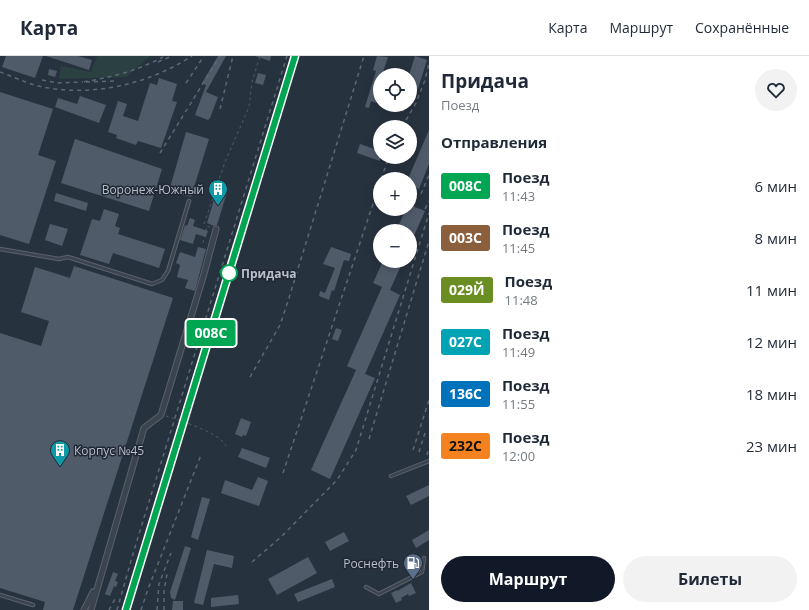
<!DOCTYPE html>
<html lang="ru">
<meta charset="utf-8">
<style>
:root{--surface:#fff;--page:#f2f2f3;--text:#1f2937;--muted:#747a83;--line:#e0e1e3;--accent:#111827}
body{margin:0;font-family:"Open Sans",sans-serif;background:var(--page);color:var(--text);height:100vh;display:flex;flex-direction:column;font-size:15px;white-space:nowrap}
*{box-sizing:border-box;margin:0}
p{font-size:13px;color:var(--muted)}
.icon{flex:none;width:22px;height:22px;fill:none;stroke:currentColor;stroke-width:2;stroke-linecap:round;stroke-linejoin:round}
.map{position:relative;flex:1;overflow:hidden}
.panel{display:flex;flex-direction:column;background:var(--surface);width:380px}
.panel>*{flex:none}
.badge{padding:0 8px;border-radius:3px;font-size:14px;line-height:26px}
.controls{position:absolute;left:373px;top:12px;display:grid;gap:8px}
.controls a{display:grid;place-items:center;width:44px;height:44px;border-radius:50%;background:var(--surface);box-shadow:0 2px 10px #0003;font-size:20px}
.map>.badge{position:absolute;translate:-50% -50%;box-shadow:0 0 0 2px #fff}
h2{padding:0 12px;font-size:15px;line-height:36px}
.round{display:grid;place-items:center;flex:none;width:42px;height:42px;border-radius:21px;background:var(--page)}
.headline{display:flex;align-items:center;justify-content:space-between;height:68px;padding:0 12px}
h1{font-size:19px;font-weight:700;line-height:30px}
.button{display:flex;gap:8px;margin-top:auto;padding:8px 12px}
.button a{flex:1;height:46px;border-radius:24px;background:var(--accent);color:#fff;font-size:16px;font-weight:700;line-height:46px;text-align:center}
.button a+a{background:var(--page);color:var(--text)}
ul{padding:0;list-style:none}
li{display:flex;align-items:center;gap:12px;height:52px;padding:0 12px}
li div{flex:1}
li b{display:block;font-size:15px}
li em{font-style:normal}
li .badge{min-width:44px;font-weight:700;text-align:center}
header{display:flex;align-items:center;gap:24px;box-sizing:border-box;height:56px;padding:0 20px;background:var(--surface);border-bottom:1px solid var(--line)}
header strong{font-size:19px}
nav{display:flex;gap:22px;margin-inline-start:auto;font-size:14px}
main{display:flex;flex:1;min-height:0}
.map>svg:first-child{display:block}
.green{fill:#2a4041}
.building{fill:#505b6a}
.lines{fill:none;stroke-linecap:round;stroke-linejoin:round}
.lane-casing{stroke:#59616d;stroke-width:4.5}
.street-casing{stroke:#59616d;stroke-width:7}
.path{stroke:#495d5f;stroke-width:1;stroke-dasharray:3 3;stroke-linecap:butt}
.lane{stroke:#3b434f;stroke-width:2.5}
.street{stroke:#3b434f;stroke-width:5}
.rail{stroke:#5d6876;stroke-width:1.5;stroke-dasharray:4 4;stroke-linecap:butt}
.line-casing{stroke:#fff;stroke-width:9}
.line{stroke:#00a651;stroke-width:6}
.stop-dot{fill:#fff;stroke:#00a651;stroke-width:2}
.labels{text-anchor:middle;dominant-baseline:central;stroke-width:3;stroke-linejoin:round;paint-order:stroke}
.poi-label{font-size:12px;fill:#b7bfca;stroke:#1f2834;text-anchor:end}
.stop-label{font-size:12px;font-weight:bold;fill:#b7bfca;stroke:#1f2834;text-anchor:start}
</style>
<header>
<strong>Карта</strong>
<nav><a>Карта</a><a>Маршрут</a><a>Сохранённые</a></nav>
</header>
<main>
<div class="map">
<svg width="429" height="554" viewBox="0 0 429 554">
<rect width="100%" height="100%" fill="#27323f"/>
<!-- green -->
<path class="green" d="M97,0H150L126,21L59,23L61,10L91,16Z"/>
<!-- building -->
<path class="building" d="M6,0H43L35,22L2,11Z
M46,0H78L92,4L89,14Z
M218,0H226L206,36L218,41L210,62L208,64L195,59L206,29L202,27Z
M255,0H271L270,5Z
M377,0L388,1L382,19H380V32L376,47L371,45L369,52L365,51L376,15L373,14Z
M415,0L427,4L418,33L415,32L410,43L409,19Z
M49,13L57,15L55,21L48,19Z
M258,17L266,19L263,29L255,27Z
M159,22L177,28L172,45L177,46L161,92L138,85L136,89L116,82L117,79L108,76L118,45L127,48L123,60L138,65L150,27L157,29Z
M0,36L53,53L38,99L56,105L29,188L0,179Z
M80,40L106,49L99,67L55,51L58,42L77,48Z
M391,49H407L403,56Z
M429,74V108L419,133L410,129V123H408Z
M186,76L209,83L191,141L169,135Z
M75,83L162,113L149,155L61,127Z
M360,88L380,95V105L357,97Z
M218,130L228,133L217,169L214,170L207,167Z
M56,137L88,147L86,155L54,145Z
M410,149L425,155L410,189V175H396L406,153H410Z
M104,153L119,158L115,170L120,172L118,178L165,193L159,212L113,197L109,208L80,199L92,163L100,165Z
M190,162L195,164L193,170L208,175L206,181L196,178L193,188L180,184L185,169L187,170Z
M50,168L68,173L62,190L45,184Z
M198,191L206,193L195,235L185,232L188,224L177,221L180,209L176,207L180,196L195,201Z
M331,191L351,198L349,205L344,204L334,235L332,234L329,244L319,240L320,235L325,237L335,212L323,208Z
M383,205H403L390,234L400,239L365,318L375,322L330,423L311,414L356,314L347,310L382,231L373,227Z
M74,210L173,242L73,554H43L45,546L0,532V277L41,290L49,265L21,256L35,211L70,222Z
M336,272L342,274L338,285L332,283Z
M241,362L251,366L246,380L243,379L242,381L235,378Z
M242,392L270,402L266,412L238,401Z
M258,421L268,425L259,450L221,437L225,424L252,434Z
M429,429V440L411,449L406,440Z
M202,441L210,443L198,484L191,481Z
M429,474V484L416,492L412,484Z
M344,476L349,485L330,495L325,486Z
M185,490L191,492L175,544L171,542L170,536Z
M207,494L234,500L232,512L214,508L203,549L194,547Z
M308,501L317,517L277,539L268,523Z
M113,516L118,518L115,525L118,526L116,531L114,530L110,540L105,538Z
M332,523L335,531L298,546L294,538Z
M411,527L416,537L409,540L408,538L401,542L402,544L396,547L391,537L397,534V535Z
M238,539L239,548L211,551V542Z
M173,545H183V554H172Z"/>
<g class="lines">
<defs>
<path id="lane" d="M0,193L59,203L68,201L152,228L162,224L168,215L189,145
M391,420L429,405
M366,531L379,538L422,516L424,502
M0,539L33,549"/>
<path id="street" d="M84,554L93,536
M91,554L144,372L161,359L204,218L216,173"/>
</defs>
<!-- lane casing -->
<use href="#lane" class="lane-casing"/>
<!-- street casing -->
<use href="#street" class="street-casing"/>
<!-- path -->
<path class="path" d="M204,168L225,106L249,51L252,26L260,0
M203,187L207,170L212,172
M227,207L235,182
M166,360C181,365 219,376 226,390"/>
<!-- lane -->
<use href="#lane" class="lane"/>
<!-- street -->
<use href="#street" class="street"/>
<!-- rail -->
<path class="rail" d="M158,6L172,0
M0,16C14,21 28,28 43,31C93,41 149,28 192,0
M42,24L58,27L83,26
M114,25L83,26C112,21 137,15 163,1
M186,27L204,0
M220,53L233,0
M402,71L416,47L425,24L429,7
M160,97L220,0
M381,123L389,101
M421,138L429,119
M425,153L429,145
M250,321L280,269L288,245L364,0
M369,383L429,185
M413,394L429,344
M419,396L425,377
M427,399L429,391
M283,417L380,127
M252,506L281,481L337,424L356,394L429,157
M109,554L115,543
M117,554L135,491L287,0
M126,554L295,0
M141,554L148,533L201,399
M157,554L159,528L171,497
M164,554V535L167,518"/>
</g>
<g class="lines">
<defs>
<path id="line" d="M126,554L295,0"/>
</defs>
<!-- line casing -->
<use href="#line" class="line-casing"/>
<!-- line -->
<use href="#line" class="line"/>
</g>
<!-- icons -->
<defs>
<symbol id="building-pin" viewBox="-11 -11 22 30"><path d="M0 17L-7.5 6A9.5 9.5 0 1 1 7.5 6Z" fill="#0f9aa8" stroke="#1f2834"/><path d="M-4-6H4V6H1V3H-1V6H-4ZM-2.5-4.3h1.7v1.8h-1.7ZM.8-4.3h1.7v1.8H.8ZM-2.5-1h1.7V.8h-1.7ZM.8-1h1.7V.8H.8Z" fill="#fff"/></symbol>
<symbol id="fuel-pin" viewBox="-11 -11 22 30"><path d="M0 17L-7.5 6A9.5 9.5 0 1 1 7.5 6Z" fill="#5c6f8a" stroke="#1f2834"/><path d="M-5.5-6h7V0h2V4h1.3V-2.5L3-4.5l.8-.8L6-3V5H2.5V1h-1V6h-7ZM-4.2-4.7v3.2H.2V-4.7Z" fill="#fff"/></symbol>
</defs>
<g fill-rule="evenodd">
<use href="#building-pin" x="207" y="122" width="22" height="30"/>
<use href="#building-pin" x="49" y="383" width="22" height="30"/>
<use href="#fuel-pin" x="402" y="496" width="22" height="30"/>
</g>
<!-- markers -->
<circle class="stop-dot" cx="229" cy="217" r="8"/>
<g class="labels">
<!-- poi labels -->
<g class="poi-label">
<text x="204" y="133">Воронеж-Южный</text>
<text x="74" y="394" text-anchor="start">Корпус №45</text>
<text x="399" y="507">Роснефть</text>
</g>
<!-- stop labels -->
<g class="stop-label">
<text x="241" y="217">Придача</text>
</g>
</g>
</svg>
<div class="controls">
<a><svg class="icon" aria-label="locate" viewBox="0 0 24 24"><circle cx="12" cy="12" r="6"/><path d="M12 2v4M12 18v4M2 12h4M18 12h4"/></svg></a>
<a><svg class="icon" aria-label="layers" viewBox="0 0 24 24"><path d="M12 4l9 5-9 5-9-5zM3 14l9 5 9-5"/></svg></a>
<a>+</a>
<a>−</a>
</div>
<b class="badge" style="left:211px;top:277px;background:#00a651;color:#fff">008С</b>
</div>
<section class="panel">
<div class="headline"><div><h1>Придача</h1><p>Поезд</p></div><a class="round"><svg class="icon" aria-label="heart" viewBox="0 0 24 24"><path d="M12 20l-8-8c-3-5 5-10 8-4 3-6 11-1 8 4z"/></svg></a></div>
<h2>Отправления</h2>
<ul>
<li><span class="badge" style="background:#00a651;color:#fff">008С</span><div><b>Поезд</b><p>11:43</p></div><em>6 мин</em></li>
<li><span class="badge" style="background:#8b5e3c;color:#fff">003С</span><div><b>Поезд</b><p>11:45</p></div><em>8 мин</em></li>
<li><span class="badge" style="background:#6b8e23;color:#fff">029Й</span><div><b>Поезд</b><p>11:48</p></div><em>11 мин</em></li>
<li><span class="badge" style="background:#00a3b4;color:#fff">027С</span><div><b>Поезд</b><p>11:49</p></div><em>12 мин</em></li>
<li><span class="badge" style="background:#0072bc;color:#fff">136С</span><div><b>Поезд</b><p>11:55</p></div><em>18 мин</em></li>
<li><span class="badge" style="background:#f58220;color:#111">232C</span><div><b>Поезд</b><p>12:00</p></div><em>23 мин</em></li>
</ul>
<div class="button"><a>Маршрут</a><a>Билеты</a></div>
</section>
</main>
